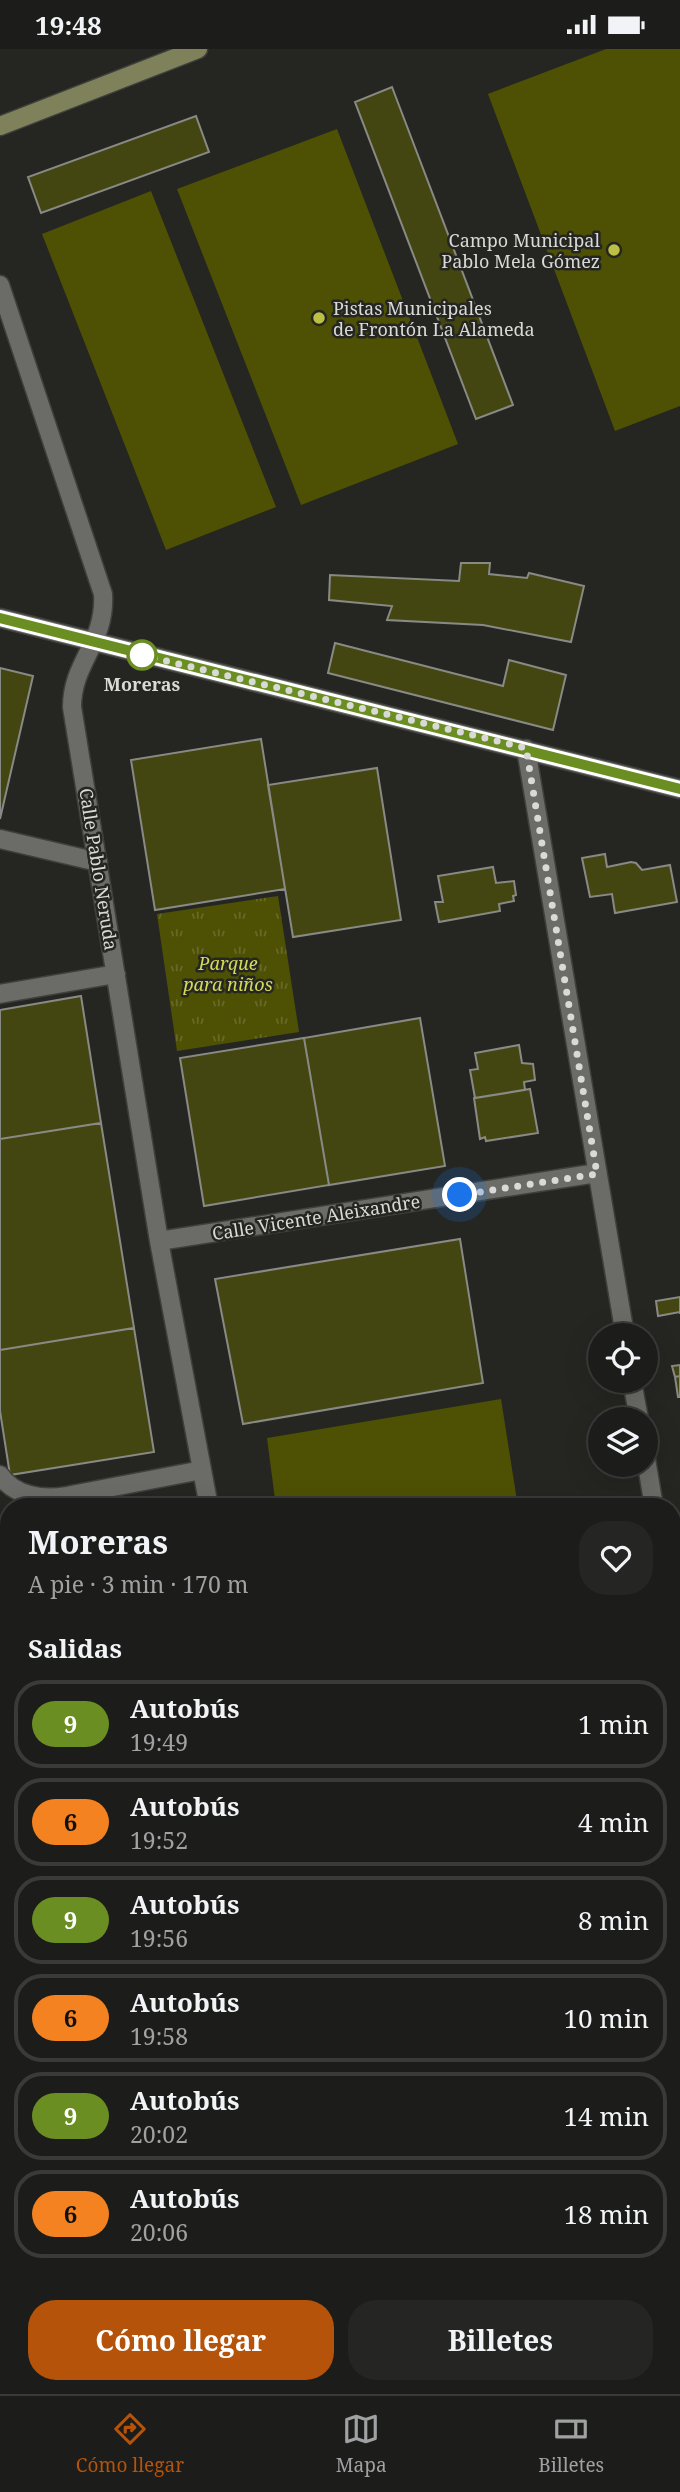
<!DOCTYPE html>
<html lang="es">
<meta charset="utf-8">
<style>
:root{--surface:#1c1c1a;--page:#252523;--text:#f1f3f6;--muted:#a0a1a2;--line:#3a3a39;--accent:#b45309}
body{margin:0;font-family:"Noto Serif",serif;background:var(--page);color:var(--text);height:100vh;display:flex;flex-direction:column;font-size:26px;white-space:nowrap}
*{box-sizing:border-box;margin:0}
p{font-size:23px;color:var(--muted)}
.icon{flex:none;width:38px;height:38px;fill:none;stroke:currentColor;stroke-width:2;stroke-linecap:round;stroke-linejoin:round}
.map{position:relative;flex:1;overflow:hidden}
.side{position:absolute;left:0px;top:1449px;width:681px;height:896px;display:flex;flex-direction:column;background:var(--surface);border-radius:28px 28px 0 0;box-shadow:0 7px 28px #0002,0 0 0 2px var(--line)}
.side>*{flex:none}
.badge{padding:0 14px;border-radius:23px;font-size:24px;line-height:46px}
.buttons{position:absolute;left:588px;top:1274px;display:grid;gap:14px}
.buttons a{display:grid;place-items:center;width:70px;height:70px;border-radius:50%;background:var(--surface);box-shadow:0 7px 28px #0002,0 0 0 2px var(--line);font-size:35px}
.you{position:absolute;width:35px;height:35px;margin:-18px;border:5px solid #fff;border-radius:50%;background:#1a73e8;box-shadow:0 0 0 10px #1a73e833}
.map>.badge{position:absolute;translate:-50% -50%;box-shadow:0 0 0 4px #fff}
h2{padding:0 28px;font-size:26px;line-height:63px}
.round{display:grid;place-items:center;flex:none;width:74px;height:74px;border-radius:28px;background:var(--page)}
.summary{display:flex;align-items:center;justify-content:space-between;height:119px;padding:0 28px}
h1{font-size:33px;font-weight:700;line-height:52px}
.button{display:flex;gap:14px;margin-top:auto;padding:14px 28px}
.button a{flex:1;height:80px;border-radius:28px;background:var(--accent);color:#fff;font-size:28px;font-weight:700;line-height:80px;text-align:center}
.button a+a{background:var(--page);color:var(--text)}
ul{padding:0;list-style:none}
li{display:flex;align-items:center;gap:21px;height:88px;margin:0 14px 10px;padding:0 14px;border:4px solid var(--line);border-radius:28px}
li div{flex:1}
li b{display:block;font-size:26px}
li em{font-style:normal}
li .badge{min-width:77px;font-weight:700;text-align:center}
.status{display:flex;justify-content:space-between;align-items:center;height:49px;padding:0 35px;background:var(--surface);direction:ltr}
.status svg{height:19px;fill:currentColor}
.dock{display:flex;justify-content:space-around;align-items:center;height:98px;border-top:2px solid var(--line);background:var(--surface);font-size:19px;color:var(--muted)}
.dock a{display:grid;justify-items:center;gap:4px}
.dock .current{color:var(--accent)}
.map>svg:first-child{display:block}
.built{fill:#2f3026}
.grass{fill:#4e5104}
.park{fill:url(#park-tufts)}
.building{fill:#444611;stroke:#898985;stroke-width:2}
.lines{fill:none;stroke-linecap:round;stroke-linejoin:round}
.lane-casing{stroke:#3f403d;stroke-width:21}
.street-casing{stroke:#3f403d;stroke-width:21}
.secondary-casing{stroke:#3f403d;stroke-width:21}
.lane{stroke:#6b6b67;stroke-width:18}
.street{stroke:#6b6b67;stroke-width:18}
.secondary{stroke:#7f815a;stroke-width:18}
.line-casing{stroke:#fff;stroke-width:16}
.line{stroke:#6b8e23;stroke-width:10}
.walk{stroke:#d9dad7;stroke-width:7;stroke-dasharray:0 12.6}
.poi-dot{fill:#bbc045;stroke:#252622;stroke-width:2.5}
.stop-dot{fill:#fff;stroke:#6b8e23;stroke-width:3.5}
.labels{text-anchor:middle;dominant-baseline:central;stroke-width:5;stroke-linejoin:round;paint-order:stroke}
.poi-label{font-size:18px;fill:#d9dad7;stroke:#252622;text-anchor:end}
.stop-label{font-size:18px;font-weight:bold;fill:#d9dad7;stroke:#252622}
.street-label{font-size:18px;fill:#d9dad7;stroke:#252622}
.park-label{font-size:18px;font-style:italic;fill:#d3d958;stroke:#252622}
</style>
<div class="status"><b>19:48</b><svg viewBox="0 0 49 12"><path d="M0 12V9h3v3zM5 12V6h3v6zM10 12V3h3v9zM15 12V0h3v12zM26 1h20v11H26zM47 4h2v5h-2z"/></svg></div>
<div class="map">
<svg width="680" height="2345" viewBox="0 0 680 2345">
<defs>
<pattern id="park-tufts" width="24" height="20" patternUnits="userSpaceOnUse" patternTransform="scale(1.75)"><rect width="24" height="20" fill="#4e5104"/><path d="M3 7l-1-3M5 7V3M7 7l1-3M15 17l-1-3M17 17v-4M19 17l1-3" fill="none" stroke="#676928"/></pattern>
</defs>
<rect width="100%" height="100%" fill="#252622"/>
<!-- built -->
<path class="built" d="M680,2088V2345H333L339,2336H672V2090Z"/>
<!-- grass -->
<path class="grass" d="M606,0H680V357L615,382L488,45Z
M337,80L458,395L301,456L177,140Z
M151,142L276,458L166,501L42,185Z
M501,1350L518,1458H276L267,1389Z"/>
<!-- park -->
<path class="park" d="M278,847L299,983L177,1002L157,865Z"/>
<!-- building -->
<path class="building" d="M392,38L513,356L476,370L355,53Z
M196,67L209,103L41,164L28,128Z
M461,514H490L489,525L527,529L529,524L584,537L571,593L483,576L387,571L392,557L329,551L330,526L459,532Z
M335,594L503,637L509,611L566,626L553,681L328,624Z
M0,619L33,627L0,770Z
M261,690L285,840L155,861L131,711Z
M377,719L401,871L293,888L268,736Z
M605,805L607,818L631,813L636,814L642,821L670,816L677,853L615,864L612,845L590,848L582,809Z
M493,818L496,834L514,832L516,846L513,847L514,852L499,855L500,862L439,873L435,853H443L438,827Z
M81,947L101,1074L0,1090V961Z
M420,969L445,1117L329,1136L304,989Z
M304,989L329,1136L204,1157L180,1009Z
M519,996L522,1014L533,1015L535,1031L524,1033L525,1041L475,1049L470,1021L478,1020L475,1004Z
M530,1040L538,1084L486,1092L485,1088L480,1090L474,1049Z
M101,1074L134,1279L0,1301V1090Z
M460,1190L483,1334L243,1375L215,1230Z
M680,1248V1265V1263L658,1267L656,1252Z
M134,1279L154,1403L10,1426L0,1362V1301Z
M680,1316V1327L675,1328L672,1317Z
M680,1327V1348H678L675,1328Z
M6,1464H9V1513Z
M672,1696L679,1711L672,1714Z
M679,1711L680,1748L672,1752V1714Z
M680,1748V1785L672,1789V1752Z
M680,1785V1822L672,1826V1789Z
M680,1822V1860L672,1863V1826Z
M680,1860V1880L672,1864Z
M680,1897V1934L678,1935L672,1923V1901Z
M672,2208L680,2214V2345H642L630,2336H672Z
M507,2336H613L607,2345H500Z"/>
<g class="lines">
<defs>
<path id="lane" d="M0,1426C14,1447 43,1451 66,1447"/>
<path id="street" d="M0,236L103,545C106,594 72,613 72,658L159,1192L209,1458
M0,569L680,740
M526,700L625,1286
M0,790L98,813
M0,945L116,925
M159,1192L597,1124
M632,1332L639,1370
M646,1410L654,1458
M52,1458L59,1451L71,1446L202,1421
M672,1564L680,1606
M0,1814L9,1810
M0,2146L9,2153
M0,2280L9,2270
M235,2336L246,2345"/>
<path id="secondary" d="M0,77L198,0"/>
</defs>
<!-- lane casing -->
<use href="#lane" class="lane-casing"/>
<!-- street casing -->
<use href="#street" class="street-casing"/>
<!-- secondary casing -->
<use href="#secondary" class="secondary-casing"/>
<!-- lane -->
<use href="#lane" class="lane"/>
<!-- street -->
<use href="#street" class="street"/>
<!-- secondary -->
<use href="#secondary" class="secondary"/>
</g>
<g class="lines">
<defs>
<path id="line" d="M0,569L680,740"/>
</defs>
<!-- line casing -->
<use href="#line" class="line-casing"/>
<!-- line -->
<use href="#line" class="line"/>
<!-- walk -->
<path class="walk" d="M142,606L526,699L597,1125L460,1146"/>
</g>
<!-- markers -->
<g class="poi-dot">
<circle cx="614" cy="201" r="7"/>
<circle cx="319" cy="269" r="7"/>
</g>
<circle class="stop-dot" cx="142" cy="606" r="14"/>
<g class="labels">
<!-- poi labels -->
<g class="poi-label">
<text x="600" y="191">Campo Municipal<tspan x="600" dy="21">Pablo Mela Gómez</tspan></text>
<text x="333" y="259" text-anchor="start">Pistas Municipales<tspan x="333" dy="21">de Frontón La Alameda</tspan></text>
</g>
<!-- stop labels -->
<g class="stop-label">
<text x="142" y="635">Moreras</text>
</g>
<!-- street labels -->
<g class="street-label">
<text transform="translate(99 820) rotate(81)">Calle Pablo Neruda</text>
<text transform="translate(316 1168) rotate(-9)">Calle Vicente Aleixandre</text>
</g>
<!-- park labels -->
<g class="park-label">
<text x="228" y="914">Parque<tspan x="228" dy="21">para niños</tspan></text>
</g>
</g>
</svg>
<div class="buttons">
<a><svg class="icon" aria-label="locate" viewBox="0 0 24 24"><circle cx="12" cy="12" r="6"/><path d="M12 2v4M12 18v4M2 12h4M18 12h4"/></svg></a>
<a><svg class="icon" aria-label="layers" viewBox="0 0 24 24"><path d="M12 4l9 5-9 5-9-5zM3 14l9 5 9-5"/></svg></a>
</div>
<div class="you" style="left:460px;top:1146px"></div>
<section class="side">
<div class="summary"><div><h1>Moreras</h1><p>A pie · 3 min · 170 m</p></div><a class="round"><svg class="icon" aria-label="heart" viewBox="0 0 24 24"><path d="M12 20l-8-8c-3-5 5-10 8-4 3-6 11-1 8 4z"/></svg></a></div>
<h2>Salidas</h2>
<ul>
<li><span class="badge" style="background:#6b8e23;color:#fff">9</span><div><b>Autobús</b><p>19:49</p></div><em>1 min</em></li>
<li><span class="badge" style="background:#f58220;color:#111">6</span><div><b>Autobús</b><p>19:52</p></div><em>4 min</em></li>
<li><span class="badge" style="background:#6b8e23;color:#fff">9</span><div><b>Autobús</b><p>19:56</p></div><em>8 min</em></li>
<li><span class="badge" style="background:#f58220;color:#111">6</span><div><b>Autobús</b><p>19:58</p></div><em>10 min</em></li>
<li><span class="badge" style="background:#6b8e23;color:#fff">9</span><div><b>Autobús</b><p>20:02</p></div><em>14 min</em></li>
<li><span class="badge" style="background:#f58220;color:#111">6</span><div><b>Autobús</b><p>20:06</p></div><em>18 min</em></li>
</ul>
<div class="button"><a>Cómo llegar</a><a>Billetes</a></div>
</section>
</div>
<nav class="dock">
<a class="current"><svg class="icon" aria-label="directions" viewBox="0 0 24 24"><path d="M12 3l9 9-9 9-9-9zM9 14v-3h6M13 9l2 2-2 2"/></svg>Cómo llegar</a>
<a><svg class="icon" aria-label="map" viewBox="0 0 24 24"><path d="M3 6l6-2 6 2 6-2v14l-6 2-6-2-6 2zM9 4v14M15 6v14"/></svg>Mapa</a>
<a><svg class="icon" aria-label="tickets" viewBox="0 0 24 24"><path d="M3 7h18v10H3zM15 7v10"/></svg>Billetes</a>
</nav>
